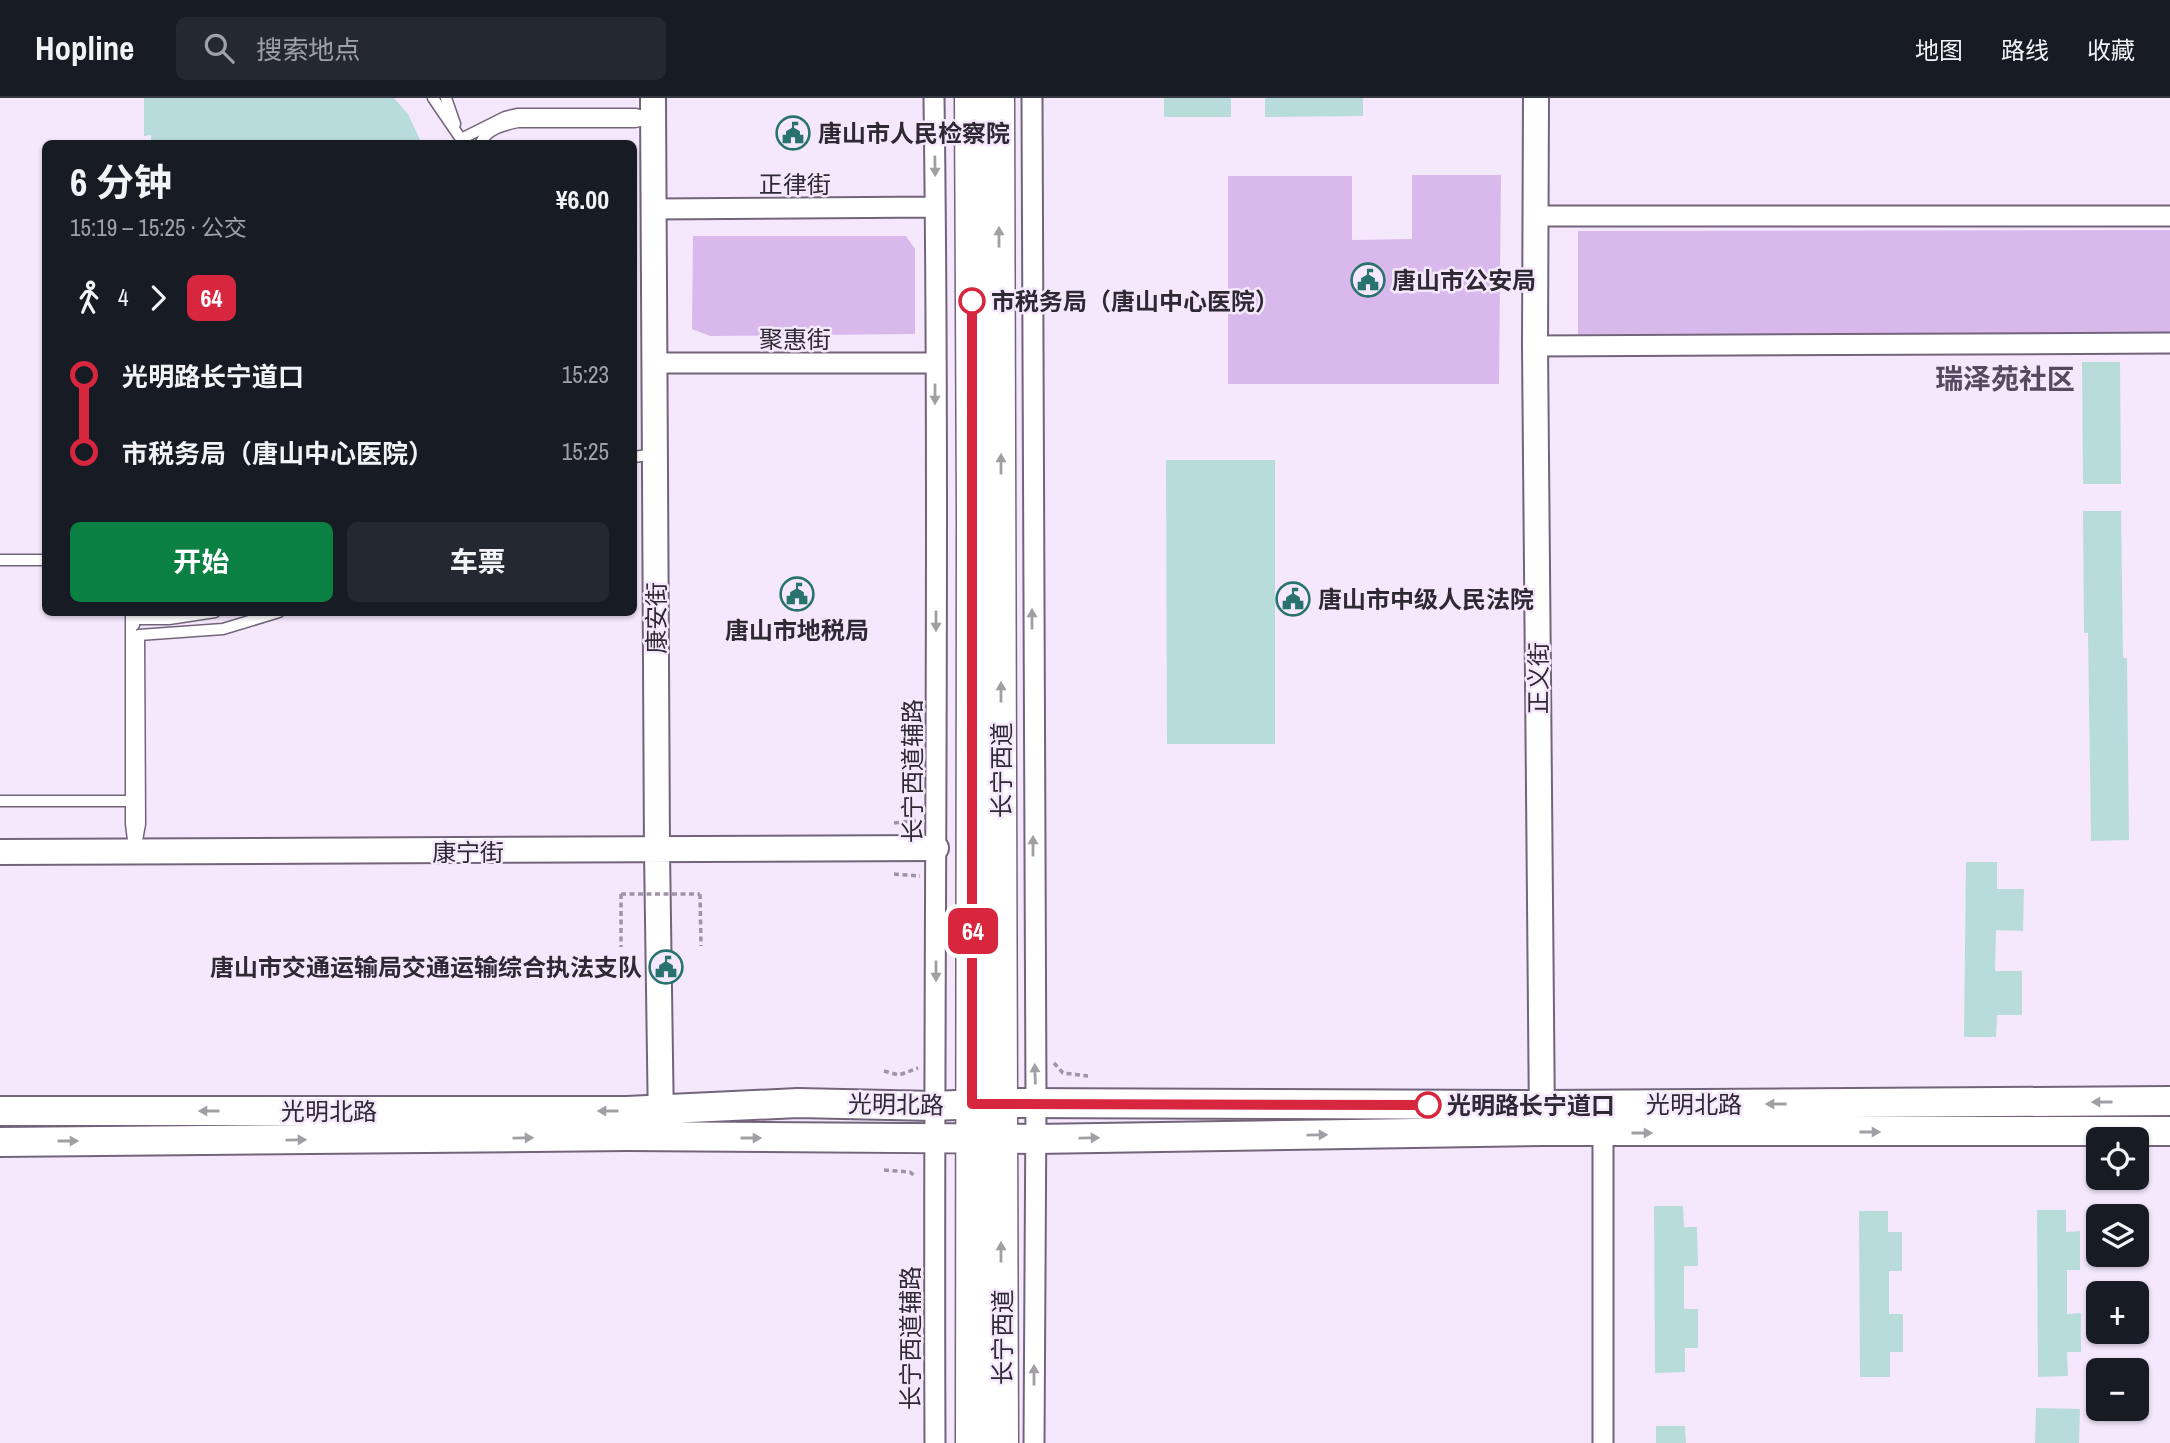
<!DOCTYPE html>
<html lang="zh">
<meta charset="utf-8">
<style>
:root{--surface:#171b24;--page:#242831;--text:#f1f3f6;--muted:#9ea1a6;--line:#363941;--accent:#0b8043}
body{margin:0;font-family:"Archivo Narrow","Noto Sans SC",sans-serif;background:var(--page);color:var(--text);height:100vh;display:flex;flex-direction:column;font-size:26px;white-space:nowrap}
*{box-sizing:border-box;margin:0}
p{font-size:23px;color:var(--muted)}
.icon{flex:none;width:38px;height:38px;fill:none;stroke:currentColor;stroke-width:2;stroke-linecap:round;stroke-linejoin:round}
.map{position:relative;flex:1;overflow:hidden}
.details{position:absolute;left:42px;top:42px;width:595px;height:476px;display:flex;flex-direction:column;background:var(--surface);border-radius:10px;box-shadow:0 2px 5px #0004}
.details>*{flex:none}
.badge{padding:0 14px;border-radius:10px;font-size:24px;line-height:46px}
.fabs{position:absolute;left:2086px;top:1029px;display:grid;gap:14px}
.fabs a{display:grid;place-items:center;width:63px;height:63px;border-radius:10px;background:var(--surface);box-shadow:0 2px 5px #0004;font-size:35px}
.map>.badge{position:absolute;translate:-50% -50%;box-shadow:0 0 0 4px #fff}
.legs{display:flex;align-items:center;gap:10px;height:77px;padding:0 28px;font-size:23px}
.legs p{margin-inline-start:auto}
.overview{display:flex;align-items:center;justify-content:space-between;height:119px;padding:0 28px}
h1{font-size:38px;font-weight:700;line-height:52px}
.action{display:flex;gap:14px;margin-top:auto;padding:14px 28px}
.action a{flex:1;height:80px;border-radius:10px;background:var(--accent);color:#fff;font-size:28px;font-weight:700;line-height:80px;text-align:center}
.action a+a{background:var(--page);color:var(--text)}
ul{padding:0 28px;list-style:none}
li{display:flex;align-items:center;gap:24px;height:77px;font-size:26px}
li i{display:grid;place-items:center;width:10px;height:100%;margin:0 9px;background:currentColor}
li i::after{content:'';width:18px;height:18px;margin:-9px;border:5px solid;border-radius:50%;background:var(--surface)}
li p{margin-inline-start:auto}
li:first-child i{background:linear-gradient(#0000 50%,currentColor 0)}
li:last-child i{background:linear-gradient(currentColor 50%,#0000 0)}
header{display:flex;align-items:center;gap:42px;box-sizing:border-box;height:98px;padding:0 35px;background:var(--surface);border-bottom:2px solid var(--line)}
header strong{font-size:33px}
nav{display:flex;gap:38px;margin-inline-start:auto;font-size:24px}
.search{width:490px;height:63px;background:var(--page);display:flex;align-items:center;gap:18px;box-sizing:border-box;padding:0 24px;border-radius:10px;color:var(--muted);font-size:26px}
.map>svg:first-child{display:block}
.green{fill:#d9b9ec}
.building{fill:#b7dcda}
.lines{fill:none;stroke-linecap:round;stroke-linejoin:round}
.service-casing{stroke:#72647b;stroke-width:13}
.minor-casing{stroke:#72647b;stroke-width:23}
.tertiary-casing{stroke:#72647b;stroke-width:28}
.secondary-casing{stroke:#72647b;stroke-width:32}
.primary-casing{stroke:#72647b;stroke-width:35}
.path{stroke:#9e94a4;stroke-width:3.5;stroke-dasharray:5 3.5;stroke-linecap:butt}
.service{stroke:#fff;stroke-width:10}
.minor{stroke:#fff;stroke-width:19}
.tertiary{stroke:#fff;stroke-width:24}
.secondary{stroke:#fff;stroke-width:28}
.primary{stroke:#fff;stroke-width:32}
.path-bridge{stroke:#9e94a4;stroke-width:3.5;stroke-dasharray:5 3.5;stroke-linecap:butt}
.oneway{fill:#a19fa3}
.line-1-casing{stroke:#fff;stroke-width:16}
.line-1{stroke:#d7263d;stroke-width:10}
.stop-1-dot{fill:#fff;stroke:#d7263d;stroke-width:3.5}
.labels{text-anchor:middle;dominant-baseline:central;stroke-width:5;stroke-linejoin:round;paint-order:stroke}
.poi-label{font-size:24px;font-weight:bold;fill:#2f2933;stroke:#f5e8fd;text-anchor:start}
.street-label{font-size:24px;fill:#2f2933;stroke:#f5e8fd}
.stop-label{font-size:24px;font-weight:bold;fill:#2f2933;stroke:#f5e8fd;text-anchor:start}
.quarter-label{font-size:28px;font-weight:bold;fill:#57495f;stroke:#f5e8fd}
</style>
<header>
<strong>Hopline</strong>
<div class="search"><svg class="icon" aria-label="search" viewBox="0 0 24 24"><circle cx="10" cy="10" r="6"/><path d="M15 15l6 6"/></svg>搜索地点</div>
<nav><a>地图</a><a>路线</a><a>收藏</a></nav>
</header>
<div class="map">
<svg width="2170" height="1345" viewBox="0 0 2170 1345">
<rect width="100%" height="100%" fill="#f5e8fd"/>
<!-- green -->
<path class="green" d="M1412,77H1501L1499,286H1228V78H1352V142L1412,141Z
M2170,132V235L1578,236V133Z
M693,138H906L915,151V236L710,238L692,231Z"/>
<!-- building -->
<path class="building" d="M144,0H394L408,16L422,46H358V42H316V46H151V37L144,38Z
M1164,0H1231V19H1164Z
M1265,0H1363V18L1265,19Z
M2082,264H2120L2121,386H2083Z
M1166,362H1275V646H1167Z
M2083,413H2121L2123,560H2127L2129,742L2091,743L2088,535H2084Z
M1966,764H1997V791H2024L2023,833L1996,832L1995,873H2022V917H1997L1996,939H1964Z
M1654,1108H1683L1684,1129H1697L1698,1168H1684V1211H1698V1250H1685V1274L1655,1275Z
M2037,1112H2066V1134L2080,1133V1172H2067V1216L2081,1215V1254H2067L2068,1278L2038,1279Z
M1859,1113H1888V1134H1902V1173H1889V1216H1903V1254H1890V1279H1860Z
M2036,1310L2080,1311L2079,1345H2035Z
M1656,1328H1685L1686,1345H1656Z"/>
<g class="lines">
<defs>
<path id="service" d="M433,0L461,41
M446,0L455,26
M461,41L505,19L517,16H636L653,21
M480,46C487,31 503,27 518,24H635L649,21
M634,359L654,356
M0,462H46
M131,514V726L133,742
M134,527L131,521H169L215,514
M0,703H131
M135,753L140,726L139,537L223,531L279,514"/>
<path id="minor" d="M934,0C940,448 933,897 935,1345
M1032,0L1036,1005L1034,1345
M654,111L935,109
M1535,118H2170
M1535,248L2170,245
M655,265H935
M1603,1345V1035"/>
<path id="tertiary" d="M653,0L657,753L661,1028
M1536,0L1535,248L1542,1026
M0,754L936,750"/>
<path id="secondary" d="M0,1013H627L798,1005L934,1008L1001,1005L1543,1007L2170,1003
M0,1044L628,1038L1035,1041L1542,1033H2170"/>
<path id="primary" d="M971,0L973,421L972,1345
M998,0L1002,1345"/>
</defs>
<!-- service casing -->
<use href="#service" class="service-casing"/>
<!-- minor casing -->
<use href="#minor" class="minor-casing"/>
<!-- tertiary casing -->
<use href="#tertiary" class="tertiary-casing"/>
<!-- secondary casing -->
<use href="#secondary" class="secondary-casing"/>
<!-- primary casing -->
<use href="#primary" class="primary-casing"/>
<!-- path -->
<path class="path" d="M894,725L920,722
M894,776L920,778
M621,796V849
M700,796L701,848
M1054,965L1063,975L1088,978
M884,973L899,977L918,970
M884,1072L910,1074L916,1079"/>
<!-- service -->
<use href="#service" class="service"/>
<!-- minor -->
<use href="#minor" class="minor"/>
<!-- tertiary -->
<use href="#tertiary" class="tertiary"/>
<!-- secondary -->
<use href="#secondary" class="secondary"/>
<!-- primary -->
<use href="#primary" class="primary"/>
<!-- path-bridge -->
<path class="path-bridge" d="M621,796H700"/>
</g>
<!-- one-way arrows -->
<defs><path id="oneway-solid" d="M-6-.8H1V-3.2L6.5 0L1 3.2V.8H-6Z" transform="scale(1.75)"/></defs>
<g class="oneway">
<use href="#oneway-solid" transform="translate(935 68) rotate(89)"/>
<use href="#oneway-solid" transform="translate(999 139) rotate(-90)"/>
<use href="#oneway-solid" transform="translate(935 296) rotate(90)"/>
<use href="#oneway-solid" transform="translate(1001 366) rotate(-90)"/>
<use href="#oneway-solid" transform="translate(1032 521) rotate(-90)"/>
<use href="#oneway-solid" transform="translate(936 523) rotate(90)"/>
<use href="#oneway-solid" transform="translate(1001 594) rotate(-90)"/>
<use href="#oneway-solid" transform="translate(1033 748) rotate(-90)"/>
<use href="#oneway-solid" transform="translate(936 873) rotate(90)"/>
<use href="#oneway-solid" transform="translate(1035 976) rotate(-92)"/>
<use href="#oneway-solid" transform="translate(2102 1004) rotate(180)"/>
<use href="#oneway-solid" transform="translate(1776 1006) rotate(180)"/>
<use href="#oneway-solid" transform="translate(209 1013) rotate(180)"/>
<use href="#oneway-solid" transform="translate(608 1013) rotate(180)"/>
<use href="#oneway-solid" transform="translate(1870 1034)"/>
<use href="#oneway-solid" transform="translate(1642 1035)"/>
<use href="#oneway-solid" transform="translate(1317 1037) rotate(-1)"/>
<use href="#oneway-solid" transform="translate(523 1040) rotate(-1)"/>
<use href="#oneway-solid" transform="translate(751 1040)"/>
<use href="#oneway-solid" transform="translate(1089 1040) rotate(-1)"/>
<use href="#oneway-solid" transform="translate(296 1042) rotate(-1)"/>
<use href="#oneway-solid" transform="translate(68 1043)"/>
<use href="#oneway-solid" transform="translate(1001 1154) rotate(-90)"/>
<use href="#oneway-solid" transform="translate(1034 1277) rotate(-90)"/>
</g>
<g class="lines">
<defs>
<path id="line-1" d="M972,203V1006L1428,1007"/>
</defs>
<!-- line-1 casing -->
<use href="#line-1" class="line-1-casing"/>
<!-- line-1 -->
<use href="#line-1" class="line-1"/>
</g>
<!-- icons -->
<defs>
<symbol id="civic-ring" viewBox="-11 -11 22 22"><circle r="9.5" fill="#f5e8fd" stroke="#287270" stroke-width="1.5"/><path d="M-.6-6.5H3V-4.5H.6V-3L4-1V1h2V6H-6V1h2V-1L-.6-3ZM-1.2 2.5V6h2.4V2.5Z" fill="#287270"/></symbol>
</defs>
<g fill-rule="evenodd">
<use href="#civic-ring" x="774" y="16" width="38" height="38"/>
<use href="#civic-ring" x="1349" y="163" width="38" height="38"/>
<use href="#civic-ring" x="778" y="477" width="38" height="38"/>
<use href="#civic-ring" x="1274" y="482" width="38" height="38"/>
<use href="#civic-ring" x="647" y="850" width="38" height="38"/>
</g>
<!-- markers -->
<g class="stop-1-dot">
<circle cx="972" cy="203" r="12"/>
<circle cx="1428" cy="1007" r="12"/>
</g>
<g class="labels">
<!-- poi labels -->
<g class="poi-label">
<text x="818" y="35">唐山市人民检察院</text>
<text x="1392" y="182">唐山市公安局</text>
<text x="1318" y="501">唐山市中级人民法院</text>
<text x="797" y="532" text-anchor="middle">唐山市地税局</text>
<text x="642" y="869" text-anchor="end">唐山市交通运输局交通运输综合执法支队</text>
</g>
<!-- street labels -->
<g class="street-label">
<text x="795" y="86">正律街</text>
<text x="795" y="241">聚惠街</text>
<text transform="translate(656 520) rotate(-90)">康安街</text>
<text transform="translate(1538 580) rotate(-90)">正义街</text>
<text transform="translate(1001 672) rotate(-90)">长宁西道</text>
<text transform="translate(912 673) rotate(-90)">长宁西道辅路</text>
<text x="468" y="754">康宁街</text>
<text transform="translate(896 1006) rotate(1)">光明北路</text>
<text x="1694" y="1006">光明北路</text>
<text x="329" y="1013">光明北路</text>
<text transform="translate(1002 1239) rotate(-90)">长宁西道</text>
<text transform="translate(910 1240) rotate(-90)">长宁西道辅路</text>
</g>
<!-- stop labels -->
<g class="stop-label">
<text x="991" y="203">市税务局（唐山中心医院）</text>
<text x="1447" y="1007">光明路长宁道口</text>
</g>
<!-- quarter labels -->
<g class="quarter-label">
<text x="2005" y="281">瑞泽苑社区</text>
</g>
</g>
</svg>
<div class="fabs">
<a><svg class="icon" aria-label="locate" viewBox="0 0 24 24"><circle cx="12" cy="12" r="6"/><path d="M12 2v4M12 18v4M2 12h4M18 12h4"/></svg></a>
<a><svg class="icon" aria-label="layers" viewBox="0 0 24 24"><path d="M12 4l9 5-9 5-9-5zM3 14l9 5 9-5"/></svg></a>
<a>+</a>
<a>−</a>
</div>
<b class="badge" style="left:973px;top:833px;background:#d7263d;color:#fff">64</b>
<section class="details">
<div class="overview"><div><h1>6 分钟</h1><p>15:19 – 15:25 · 公交</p></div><b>¥6.00</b></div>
<div class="legs"><svg class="icon" aria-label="walk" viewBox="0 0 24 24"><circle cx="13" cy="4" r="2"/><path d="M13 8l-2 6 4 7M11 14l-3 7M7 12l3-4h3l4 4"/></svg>4<svg class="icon" aria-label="forward" viewBox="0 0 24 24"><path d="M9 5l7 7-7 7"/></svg><b class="badge" style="background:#d7263d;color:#fff">64</b></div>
<ul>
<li><i style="color:#d7263d"></i><b>光明路长宁道口</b><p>15:23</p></li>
<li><i style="color:#d7263d"></i><b>市税务局（唐山中心医院）</b><p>15:25</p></li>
</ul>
<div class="action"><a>开始</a><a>车票</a></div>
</section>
</div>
